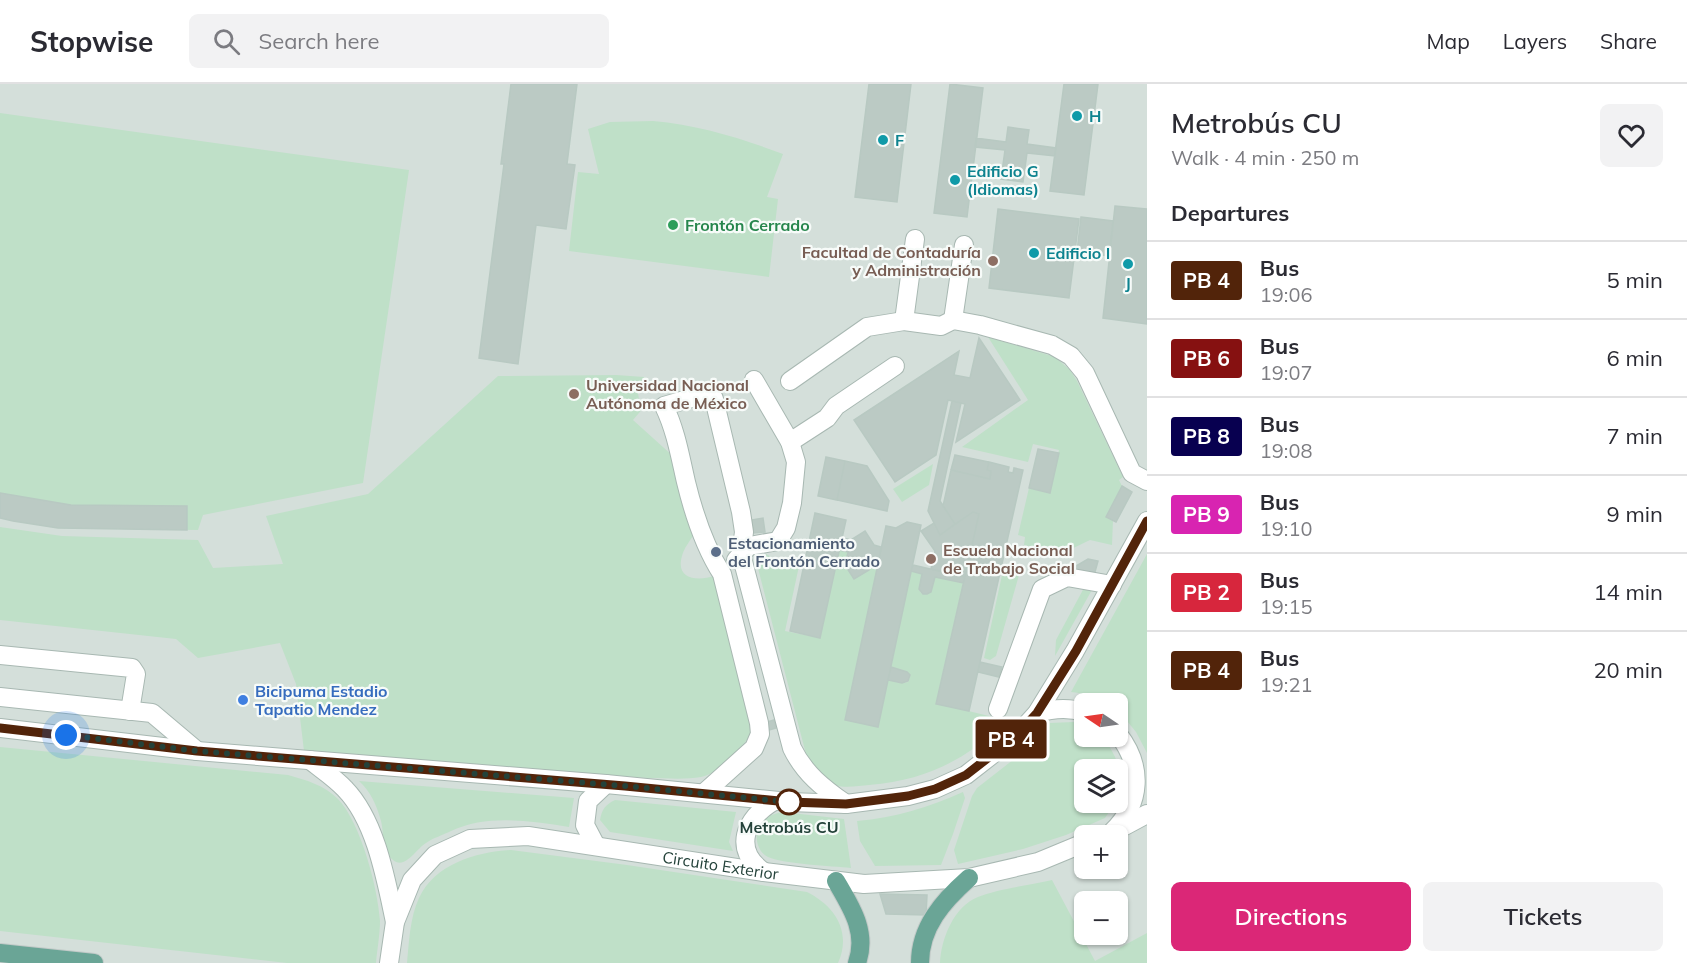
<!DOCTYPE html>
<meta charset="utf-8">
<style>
:root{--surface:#fff;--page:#f2f2f3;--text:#2b2b33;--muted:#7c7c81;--line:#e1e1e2;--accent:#db2777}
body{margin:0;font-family:Mulish,sans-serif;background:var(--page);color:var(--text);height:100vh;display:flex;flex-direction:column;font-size:22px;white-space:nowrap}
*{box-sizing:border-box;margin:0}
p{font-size:20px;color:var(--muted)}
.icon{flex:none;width:33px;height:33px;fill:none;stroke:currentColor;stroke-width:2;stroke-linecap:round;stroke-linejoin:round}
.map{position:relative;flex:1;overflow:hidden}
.sheet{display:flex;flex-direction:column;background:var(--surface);width:540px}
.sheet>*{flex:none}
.badge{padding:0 12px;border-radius:4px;font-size:21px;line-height:39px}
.needle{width:39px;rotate:283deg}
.fabs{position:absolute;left:1074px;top:609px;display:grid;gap:12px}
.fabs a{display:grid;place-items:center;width:54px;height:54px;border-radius:9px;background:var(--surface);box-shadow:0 2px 4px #0004;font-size:30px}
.you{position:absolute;width:30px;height:30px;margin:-15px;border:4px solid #fff;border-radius:50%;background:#1a73e8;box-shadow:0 0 0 9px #1a73e833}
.map>.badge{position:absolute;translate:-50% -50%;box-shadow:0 0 0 3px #fff}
h2{padding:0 24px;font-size:22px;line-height:54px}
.round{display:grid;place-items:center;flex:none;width:63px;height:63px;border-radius:9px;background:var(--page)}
.head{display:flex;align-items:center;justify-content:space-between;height:102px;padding:0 24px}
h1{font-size:28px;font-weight:600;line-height:45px}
.action{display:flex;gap:12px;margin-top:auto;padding:12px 24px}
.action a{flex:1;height:69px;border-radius:9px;background:var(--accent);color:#fff;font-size:24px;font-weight:600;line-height:69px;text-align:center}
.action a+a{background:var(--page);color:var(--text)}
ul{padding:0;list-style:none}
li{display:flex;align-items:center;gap:18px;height:78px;padding:0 24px;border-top:2px solid var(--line)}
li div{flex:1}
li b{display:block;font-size:22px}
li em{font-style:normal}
li .badge{min-width:66px;font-weight:700;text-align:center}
header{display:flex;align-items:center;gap:36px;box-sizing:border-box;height:84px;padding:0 30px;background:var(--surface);border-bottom:2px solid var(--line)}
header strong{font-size:28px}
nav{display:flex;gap:33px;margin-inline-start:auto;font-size:21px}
.search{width:420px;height:54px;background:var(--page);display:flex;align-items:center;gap:15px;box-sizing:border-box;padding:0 21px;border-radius:9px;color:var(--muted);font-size:22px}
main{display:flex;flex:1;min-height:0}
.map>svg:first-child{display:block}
.built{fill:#d4dfda;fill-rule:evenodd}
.green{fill:#bfe0c8}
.building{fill:#bbcac4;stroke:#b8c9c2;stroke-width:1.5}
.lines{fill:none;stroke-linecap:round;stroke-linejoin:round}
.minor-casing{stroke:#a8b8b2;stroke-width:20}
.major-casing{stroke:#c2cac8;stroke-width:20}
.minor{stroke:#fff;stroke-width:18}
.major{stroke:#6aa596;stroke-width:18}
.line-casing{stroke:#fff;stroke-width:14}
.line{stroke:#52240a;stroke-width:9}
.walk{stroke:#24423a;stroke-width:6;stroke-dasharray:0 10.8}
.culture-dot{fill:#0f9aa8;stroke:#f7fbf9;stroke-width:2}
.leisure-dot{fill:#2e9e5b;stroke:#f7fbf9;stroke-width:2}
.education-dot{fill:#8d6e63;stroke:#f7fbf9;stroke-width:2}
.service-dot{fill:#5c6f8a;stroke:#f7fbf9;stroke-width:2}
.shop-dot{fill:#3f7fe0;stroke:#f7fbf9;stroke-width:2}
.stop-dot{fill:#fff;stroke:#52240a;stroke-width:3}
.labels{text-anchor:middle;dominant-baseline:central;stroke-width:4.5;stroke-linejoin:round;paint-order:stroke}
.culture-label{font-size:16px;font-weight:bold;fill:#0d838f;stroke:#f7fbf9;text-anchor:start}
.leisure-label{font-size:16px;font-weight:bold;fill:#27864d;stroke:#f7fbf9;text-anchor:start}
.education-label{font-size:16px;font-weight:bold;fill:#785e54;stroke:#f7fbf9;text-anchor:start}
.service-label{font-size:16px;font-weight:bold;fill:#4e5e75;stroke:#f7fbf9;text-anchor:start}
.shop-label{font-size:16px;font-weight:bold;fill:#366cbe;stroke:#f7fbf9;text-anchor:start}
.stop-label{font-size:16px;font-weight:bold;fill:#24423a;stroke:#f7fbf9}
.street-label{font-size:16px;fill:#24423a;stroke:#f7fbf9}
</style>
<header>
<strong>Stopwise</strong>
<div class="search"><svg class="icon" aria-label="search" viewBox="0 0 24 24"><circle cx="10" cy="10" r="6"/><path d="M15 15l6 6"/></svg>Search here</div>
<nav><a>Map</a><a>Layers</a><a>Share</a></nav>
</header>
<main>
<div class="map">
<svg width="1147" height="879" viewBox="0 0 1147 879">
<rect width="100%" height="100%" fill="#e6efeb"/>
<!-- built -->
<path class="built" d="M0,0H1147V879H0ZM1084,620H1118V652H1084ZM1084,686H1118V718H1084ZM1084,752H1118V784H1084ZM1084,818H1118V850H1084Z"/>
<!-- green -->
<path class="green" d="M0,29L409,86L363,399L203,431L198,446L58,444L0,434Z
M653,37C699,41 740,54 783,70L767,113L778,115L769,193L569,167L578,88L599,90L588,45L610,38Z
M988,253L1055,273L1070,286L1077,297L1123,393L1119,396L1122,402L1106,433L1113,436L1112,461L1090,456L1061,470L1024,461L1025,453L1018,451L1029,404L1050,408L1059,366L1033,360L1028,378L962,363L1028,316Z
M616,291L644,293L648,304H637L639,315L650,316L633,336L674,373L694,450C690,457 684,464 682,472C675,496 698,497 714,492L753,641C751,659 719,690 701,693C684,696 665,694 648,694L304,667L296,600L280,559L198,574L176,555L0,536V443L62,452L198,456L213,484L283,480L266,432L368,410L498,292Z
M933,380L929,401L902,418L893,405Z
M756,464L758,471L766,470L778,477L799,482L785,547L820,554L839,466L848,468L845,481L854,495L868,486L871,475L879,477L845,635L878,642L888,596L902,599L908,598L910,593L905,587L891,583L911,487L922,490L919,505L921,509L925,510L931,507L935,493L963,499L936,619L997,634L1003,642C960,678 926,696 869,701C858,702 843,705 832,700C823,695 815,684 808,678L753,465Z
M1147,470V669L1136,648L1118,626V620C1102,620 1088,609 1071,608Z
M1004,482L1007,483L1006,488L1019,491L996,572L990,576L984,574Z
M1085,502L1093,504L1055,572L1056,556Z
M1074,638L1084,641V652L1104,654C1116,672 1125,689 1118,712V686H1084V718L1115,719L1105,734L1066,751L1023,765L958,780L954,766L972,712L977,704L1018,672L1049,639Z
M0,663L288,691C306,696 324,701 338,715C361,739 378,805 380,837C380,851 377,866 376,879H287L0,847Z
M359,697L574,714L569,743C529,737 488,730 451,747C443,751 433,754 426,759C416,765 405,786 393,776C382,767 384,749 381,737C377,722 371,708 359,697Z
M963,708L965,714L953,750L941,781L875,782L860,757L857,737C895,734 929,723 963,708Z
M615,716L736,728L729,758L733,767L610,748L600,736C602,725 605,721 615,716Z
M783,728L844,735L851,784C832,782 784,780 768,773C759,769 754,755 758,745C762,734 772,730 783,728Z
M511,766L627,781L807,808C835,822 852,848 838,879H407C409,858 410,833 419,814C435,780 476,768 511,766Z
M1052,796L1095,877L1147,849V879H940C941,855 954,822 978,813C997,805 1031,801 1052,796Z"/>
<!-- building -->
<path class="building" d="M511,0H577L567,80L575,81L566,145L536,141L518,280L479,274L504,80H501Z
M869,0H911L897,118L855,113Z
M950,0L983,4L967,133L934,129Z
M1064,0H1098L1084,111L1050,107Z
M1008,43L1029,46L1027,60L1056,64L1055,72L1027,69L1023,98L1001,95L1005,66L975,63L976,54L1006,58Z
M1115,122L1147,125V240L1103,234Z
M998,125L1079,135L1069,214L989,204Z
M1081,133L1113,137L1109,172L1077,168Z
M979,254L1020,316L956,358L965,320L948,316L936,371L895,398L854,336L959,267L954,291L970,294Z
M952,317L961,319L940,417L955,440L940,451L928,427Z
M1038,365L1059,369L1050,409L1029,404Z
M955,371L989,378L987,386L991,387L990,395L951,386Z
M826,373L845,377L837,416L818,412Z
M845,377L867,382L889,417L887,427L837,416Z
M989,378L1009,383L1008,388L1013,389L1014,384L1023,386L969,627L936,620L979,430L973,428L955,440L943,422L951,386L990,395L991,387L987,386Z
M1122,402L1132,408L1116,438L1106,433Z
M0,409L71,421L187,422V446L58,444L13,437L0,434Z
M973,428L979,430L965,493L931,485L935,467L921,447L934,439L940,451Z
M815,429L846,436L820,554L790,547Z
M763,434L765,448L754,449L751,436Z
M907,438L921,441L878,643L845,636L886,442L896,444Z
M865,447L874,461L881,463L879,477L871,475L869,486L854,495L845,481L848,468L839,466L842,454L851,456Z
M1088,475L1098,477L1095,488L1087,490L1075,487L1076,482Z
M913,481L965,493L963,499L935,493L931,508L927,510H923L919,505L922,490L911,487Z
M980,578L1002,583L999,593L978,588Z
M891,583L907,588L910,591L908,597L902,599L888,596Z
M774,636L776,644L769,646L767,638Z
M880,810L927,811L926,831L886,830Z"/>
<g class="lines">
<defs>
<g id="minor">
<path d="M953,236L964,161"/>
<path d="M904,237L915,155"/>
<path d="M790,297L867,243L904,237L941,242L953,236L980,241L1052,261L1071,272L1085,289L1132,389L1147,397"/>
<path d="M790,358L827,334L836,322L895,282"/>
<path d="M736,476L749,462L778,457L786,444L792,419L796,378L790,358L754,296"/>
<path d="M0,571L132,584L136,590L130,627"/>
<path d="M0,613L152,629L197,667"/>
<path d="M998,625L1042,505L1067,493L1112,501"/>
<path d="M1037,629C1054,624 1068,623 1084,628"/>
<path d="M0,644L197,667L606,700L789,718L846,720L908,712L935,705L966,691L1016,652L1037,629L1075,567L1147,437"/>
<path d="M310,676C321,685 335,694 345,705C376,737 386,796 395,838"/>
<path d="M704,709L754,664L760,650L759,639L722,490C704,462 694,431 686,398C680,372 676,347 664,322L695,313L714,315L741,428L744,448L741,470L792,664C804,689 823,704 846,720"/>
<path d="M1119,745L1147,730"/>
<path d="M1112,748C1142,719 1143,682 1118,650"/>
<path d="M596,762L585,741L588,717L606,700"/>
<path d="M764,788C732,766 745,734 774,717"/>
<path id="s1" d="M389,879L395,838L412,796L435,771L470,755L528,752L764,788L864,800L969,794L1038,778L1084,759"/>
</g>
<path id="major" d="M836,797C851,823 868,848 857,879
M0,869L94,879
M920,879C920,843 943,817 969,794"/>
</defs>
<!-- minor casing -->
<use href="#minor" class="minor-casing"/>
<!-- major casing -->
<use href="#major" class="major-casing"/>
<!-- minor -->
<use href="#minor" class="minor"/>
<!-- major -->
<use href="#major" class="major"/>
</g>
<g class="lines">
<defs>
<path id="line" d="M0,644L197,667L625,702L789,718L846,720L908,712L935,705L966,691L1016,652L1037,629L1076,567L1147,437"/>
</defs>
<!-- line casing -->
<use href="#line" class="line-casing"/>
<!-- line -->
<use href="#line" class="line"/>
<!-- walk -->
<path class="walk" d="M66,651L197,667L625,702L789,718"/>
</g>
<!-- markers -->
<g class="culture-dot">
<circle cx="1077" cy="32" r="6"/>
<circle cx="883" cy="56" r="6"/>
<circle cx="955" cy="96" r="6"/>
<circle cx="1034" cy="169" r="6"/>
<circle cx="1128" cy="180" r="6"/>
</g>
<circle class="leisure-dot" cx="673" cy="141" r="6"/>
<g class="education-dot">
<circle cx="993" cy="177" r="6"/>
<circle cx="574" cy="310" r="6"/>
<circle cx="931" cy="475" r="6"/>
</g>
<circle class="service-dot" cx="716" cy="468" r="6"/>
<circle class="shop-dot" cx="243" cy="616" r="6"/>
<circle class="stop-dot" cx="789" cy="718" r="12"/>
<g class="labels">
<!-- culture labels -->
<g class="culture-label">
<text x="1089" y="32">H</text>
<text x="895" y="56">F</text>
<text x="967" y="87">Edificio G<tspan x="967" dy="18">(Idiomas)</tspan></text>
<text x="1046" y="169">Edificio I</text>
<text x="1128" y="199" text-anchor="middle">J</text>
</g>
<!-- leisure labels -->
<g class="leisure-label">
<text x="685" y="141">Frontón Cerrado</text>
</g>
<!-- education labels -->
<g class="education-label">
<text x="981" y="168" text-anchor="end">Facultad de Contaduría<tspan x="981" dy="18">y Administración</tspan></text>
<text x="586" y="301">Universidad Nacional<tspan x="586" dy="18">Autónoma de México</tspan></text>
<text x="943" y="466">Escuela Nacional<tspan x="943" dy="18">de Trabajo Social</tspan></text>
</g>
<!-- service labels -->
<g class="service-label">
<text x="728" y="459">Estacionamiento<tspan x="728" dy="18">del Frontón Cerrado</tspan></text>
</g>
<!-- shop labels -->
<g class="shop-label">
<text x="255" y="607">Bicipuma Estadio<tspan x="255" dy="18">Tapatio Mendez</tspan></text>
</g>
<!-- stop labels -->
<g class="stop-label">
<text x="789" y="743">Metrobús CU</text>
</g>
<!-- street labels -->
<g class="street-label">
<text stroke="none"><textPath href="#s1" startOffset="412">Circuito Exterior</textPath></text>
</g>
</g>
</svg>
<div class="fabs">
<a><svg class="needle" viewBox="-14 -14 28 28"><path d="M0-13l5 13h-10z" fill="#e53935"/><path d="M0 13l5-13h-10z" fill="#7c7c81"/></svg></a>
<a><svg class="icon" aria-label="layers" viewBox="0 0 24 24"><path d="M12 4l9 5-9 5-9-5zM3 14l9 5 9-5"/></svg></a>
<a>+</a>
<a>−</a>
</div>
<div class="you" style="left:66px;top:651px"></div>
<b class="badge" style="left:1011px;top:655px;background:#52240a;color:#fff">PB 4</b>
</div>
<section class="sheet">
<div class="head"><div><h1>Metrobús CU</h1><p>Walk · 4 min · 250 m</p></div><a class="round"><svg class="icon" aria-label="heart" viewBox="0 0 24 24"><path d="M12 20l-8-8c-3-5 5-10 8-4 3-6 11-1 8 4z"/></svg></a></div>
<h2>Departures</h2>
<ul>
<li><span class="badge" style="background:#52240a;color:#fff">PB 4</span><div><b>Bus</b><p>19:06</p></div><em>5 min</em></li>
<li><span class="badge" style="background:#861111;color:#fff">PB 6</span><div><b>Bus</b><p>19:07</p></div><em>6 min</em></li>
<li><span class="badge" style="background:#080050;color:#fff">PB 8</span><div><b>Bus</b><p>19:08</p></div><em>7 min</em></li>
<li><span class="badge" style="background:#d824b1;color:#fff">PB 9</span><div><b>Bus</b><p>19:10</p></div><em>9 min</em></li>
<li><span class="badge" style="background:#d7263d;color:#fff">PB 2</span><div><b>Bus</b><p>19:15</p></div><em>14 min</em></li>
<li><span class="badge" style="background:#52240a;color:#fff">PB 4</span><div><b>Bus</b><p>19:21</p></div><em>20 min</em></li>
</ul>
<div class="action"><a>Directions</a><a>Tickets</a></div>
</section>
</main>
